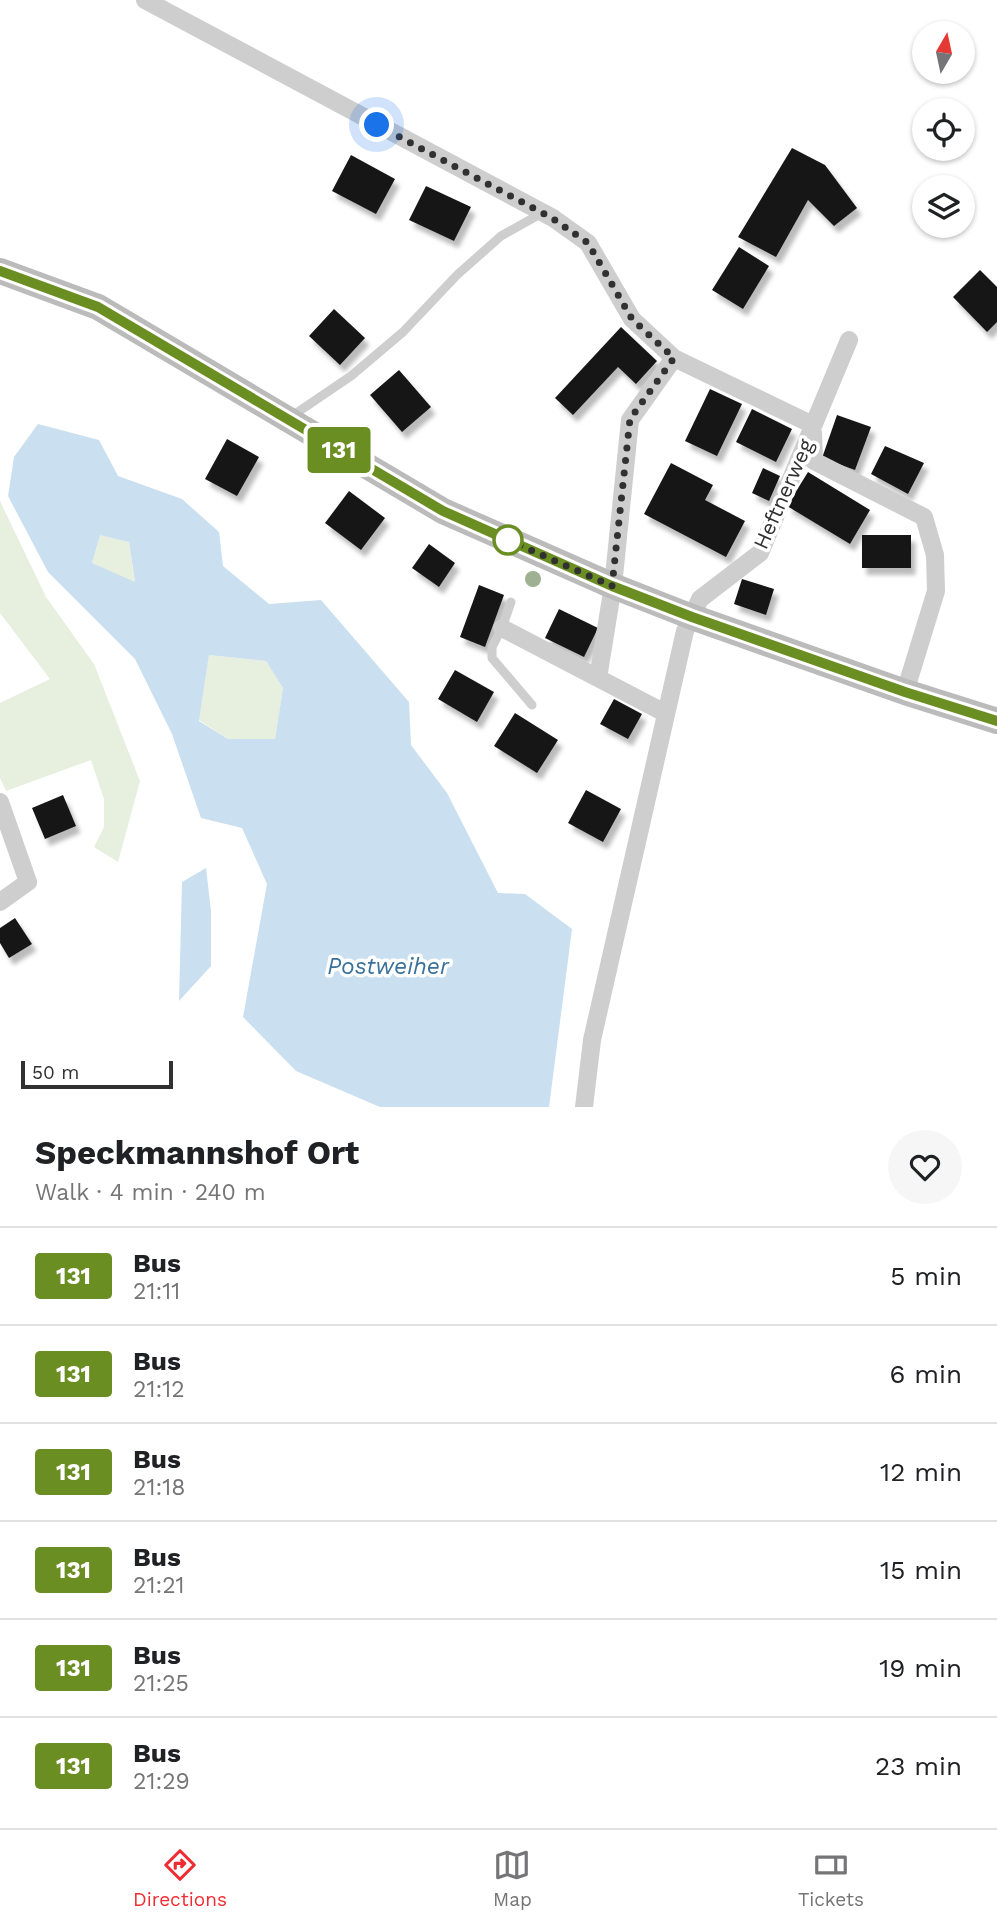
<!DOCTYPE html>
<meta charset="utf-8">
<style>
:root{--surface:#fff;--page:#f6f6f6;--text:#202124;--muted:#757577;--line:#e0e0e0;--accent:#f12b32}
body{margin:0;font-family:"Work Sans",sans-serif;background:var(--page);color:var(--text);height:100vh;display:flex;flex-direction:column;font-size:26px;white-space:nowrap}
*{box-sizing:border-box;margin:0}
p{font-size:23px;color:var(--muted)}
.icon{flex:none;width:38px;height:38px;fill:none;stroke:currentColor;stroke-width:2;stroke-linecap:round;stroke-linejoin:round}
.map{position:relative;height:1107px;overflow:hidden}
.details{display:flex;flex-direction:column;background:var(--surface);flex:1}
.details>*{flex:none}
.badge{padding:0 14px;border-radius:5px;font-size:24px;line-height:46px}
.needle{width:46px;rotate:9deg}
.buttons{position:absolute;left:912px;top:21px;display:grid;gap:14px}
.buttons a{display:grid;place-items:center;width:63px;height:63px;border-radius:50%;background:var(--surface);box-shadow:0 2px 5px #0004;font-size:35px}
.scale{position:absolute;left:21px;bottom:18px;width:152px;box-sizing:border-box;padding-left:7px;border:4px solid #313131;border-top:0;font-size:19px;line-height:24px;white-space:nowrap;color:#313131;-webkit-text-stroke:5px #fff;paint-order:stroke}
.you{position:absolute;width:35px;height:35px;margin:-18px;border:5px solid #fff;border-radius:50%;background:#1a73e8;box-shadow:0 0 0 10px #1a73e833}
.map>.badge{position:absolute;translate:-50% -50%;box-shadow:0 0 0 4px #fff}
.round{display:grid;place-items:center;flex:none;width:74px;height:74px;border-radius:37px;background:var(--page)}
.overview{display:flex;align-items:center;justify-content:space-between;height:119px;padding:0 35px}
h1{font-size:33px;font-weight:700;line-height:52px}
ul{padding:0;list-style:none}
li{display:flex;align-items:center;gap:21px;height:98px;padding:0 35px;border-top:2px solid var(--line)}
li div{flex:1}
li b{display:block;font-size:26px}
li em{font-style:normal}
li .badge{min-width:77px;font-weight:700;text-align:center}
.dock{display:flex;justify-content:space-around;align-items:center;height:98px;border-top:2px solid var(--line);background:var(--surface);font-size:19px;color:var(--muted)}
.dock a{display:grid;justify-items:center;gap:4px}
.dock .active{color:var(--accent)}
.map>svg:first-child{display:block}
.green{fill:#e7efdf}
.water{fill:#cadfef;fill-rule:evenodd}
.building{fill:#181818;filter:url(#shadow)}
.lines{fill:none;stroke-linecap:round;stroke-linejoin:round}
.lane{stroke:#cecece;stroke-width:9}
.street{stroke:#cecece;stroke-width:18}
.secondary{stroke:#bbb;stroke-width:26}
.tree{fill:#a0b193}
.line-casing{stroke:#fff;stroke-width:16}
.line{stroke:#6b8e23;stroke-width:10}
.walk{stroke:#313131;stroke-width:7;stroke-dasharray:0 12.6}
.stop-dot{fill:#fff;stroke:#6b8e23;stroke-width:3.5}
.labels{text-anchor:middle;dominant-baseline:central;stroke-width:7;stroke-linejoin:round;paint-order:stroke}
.street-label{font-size:21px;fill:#313131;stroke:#fff}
.water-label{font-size:23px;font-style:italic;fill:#39719a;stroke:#fff}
</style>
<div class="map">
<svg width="997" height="1107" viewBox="0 0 997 1107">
<defs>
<filter id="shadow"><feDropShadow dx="4.5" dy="7" stdDeviation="2" flood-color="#0004"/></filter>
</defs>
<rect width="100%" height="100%" fill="#fff"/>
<!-- green -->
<path class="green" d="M0,501L46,597L94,664L140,781L118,862L94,847L104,827V799L91,760L6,791L0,778V703L50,679L0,613Z
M100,534L129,542L135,583L92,563Z
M209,655L266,661L283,688L275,739H228L199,720Z"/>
<!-- water -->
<path class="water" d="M38,424L99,440L118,476L182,499L219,532L223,566L269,604L321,600L409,702L411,745L447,793L498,893L525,894L572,929L549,1107H380L296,1071L243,1017L267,884L242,828L201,818L172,734L135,659L48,572L8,496L14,457ZM100,535L129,542L135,582L92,563ZM209,655L266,661L283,688L275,739H228L199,721Z
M206,868L211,911V966L179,1001L182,882Z"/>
<!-- building -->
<path class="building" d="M792,148L825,165L857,208L834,226L808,200L776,257L738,237Z
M351,155L395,179L376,214L332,191Z
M426,186L471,207L454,241L409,220Z
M739,247L769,266L743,309L712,290Z
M980,270L997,287V322L987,332L953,297Z
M334,309L365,338L340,365L309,336Z
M621,327L657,361L636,384L618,367L573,415L555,398Z
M399,370L431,407L402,432L370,395Z
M710,389L742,404L717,456L685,441Z
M752,409L792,429L776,462L736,442Z
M837,415L871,427L855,470L822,458Z
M227,439L259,457L237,496L205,479Z
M885,446L924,463L908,494L871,474Z
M671,463L713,485L705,500L745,521L726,557L644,514Z
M763,468L780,476L769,501L752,493Z
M808,472L870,510L850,544L787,506Z
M349,491L385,518L361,550L325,523Z
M862,535H911V568H862Z
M429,544L455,563L439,587L412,568Z
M742,579L774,589L766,615L734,604Z
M479,585L504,595L485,647L460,637Z
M559,609L598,628L584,657L545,638Z
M455,670L494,692L477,722L438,699Z
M614,699L642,714L628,739L600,724Z
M515,713L558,740L537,773L494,746Z
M586,790L621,809L603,842L568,823Z
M63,795L76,826L45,839L32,808Z
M15,918L32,944L9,958L0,943V928Z"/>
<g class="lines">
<!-- lane -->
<path class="lane" d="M292,416L351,376L403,332L457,275L501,236L542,213
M511,602L502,628L492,647V658L532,705"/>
<!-- street -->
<path class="street" d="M145,0L553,218L588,243L632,319L674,358L813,425
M813,432L814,461L924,517L935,555L936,591L905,692
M502,628L665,713
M598,678L613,586L630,420L674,358
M0,802L28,882L0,902
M584,1107L592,1040L685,631L700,599L760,553L849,340"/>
<!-- secondary -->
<path class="secondary" d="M0,271L98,307L443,511L613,586L692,617L905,692L997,721"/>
</g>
<!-- trees -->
<circle class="tree" cx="533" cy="579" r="8"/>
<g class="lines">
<defs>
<path id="line" d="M0,271L98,307L443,511L612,586L692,617L905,692L997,721"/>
</defs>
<!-- line casing -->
<use href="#line" class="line-casing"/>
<!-- line -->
<use href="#line" class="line"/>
<!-- walk -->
<path class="walk" d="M377,125L552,218L588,243L632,319L674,358L630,419L612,586L508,540"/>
</g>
<!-- markers -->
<circle class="stop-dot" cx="508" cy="540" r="14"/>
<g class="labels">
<!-- street labels -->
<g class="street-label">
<text transform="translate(783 494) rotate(-66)">Heftnerweg</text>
</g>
<!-- water labels -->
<g class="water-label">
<text x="388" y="966">Postweiher</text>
</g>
</g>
</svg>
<div class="buttons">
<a><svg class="needle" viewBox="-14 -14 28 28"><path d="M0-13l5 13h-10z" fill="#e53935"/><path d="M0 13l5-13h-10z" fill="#757577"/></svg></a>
<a><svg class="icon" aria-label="locate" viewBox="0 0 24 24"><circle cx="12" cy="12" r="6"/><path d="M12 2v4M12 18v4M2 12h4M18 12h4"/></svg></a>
<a><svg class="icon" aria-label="layers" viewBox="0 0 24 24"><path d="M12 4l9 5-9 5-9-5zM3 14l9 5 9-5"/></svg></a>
</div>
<div class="scale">50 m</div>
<div class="you" style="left:377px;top:125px"></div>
<b class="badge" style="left:339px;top:450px;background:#6b8e23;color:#fff">131</b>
</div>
<section class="details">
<div class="overview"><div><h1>Speckmannshof Ort</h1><p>Walk · 4 min · 240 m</p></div><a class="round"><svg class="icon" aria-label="heart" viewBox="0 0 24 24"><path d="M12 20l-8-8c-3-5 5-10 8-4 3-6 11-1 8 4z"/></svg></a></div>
<ul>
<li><span class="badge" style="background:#6b8e23;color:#fff">131</span><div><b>Bus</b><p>21:11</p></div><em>5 min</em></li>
<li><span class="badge" style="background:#6b8e23;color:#fff">131</span><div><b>Bus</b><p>21:12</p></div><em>6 min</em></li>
<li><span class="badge" style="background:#6b8e23;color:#fff">131</span><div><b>Bus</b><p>21:18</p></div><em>12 min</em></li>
<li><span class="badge" style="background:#6b8e23;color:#fff">131</span><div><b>Bus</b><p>21:21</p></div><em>15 min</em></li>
<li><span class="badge" style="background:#6b8e23;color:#fff">131</span><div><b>Bus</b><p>21:25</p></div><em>19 min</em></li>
<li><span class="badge" style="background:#6b8e23;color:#fff">131</span><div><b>Bus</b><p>21:29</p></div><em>23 min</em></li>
</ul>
</section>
<nav class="dock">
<a class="active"><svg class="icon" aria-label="directions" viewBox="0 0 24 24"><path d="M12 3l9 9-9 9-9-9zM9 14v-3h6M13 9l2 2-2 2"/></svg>Directions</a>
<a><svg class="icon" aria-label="map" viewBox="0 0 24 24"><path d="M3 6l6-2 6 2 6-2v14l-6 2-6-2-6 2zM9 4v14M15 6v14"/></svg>Map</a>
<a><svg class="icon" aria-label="tickets" viewBox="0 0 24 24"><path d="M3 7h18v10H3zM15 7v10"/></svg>Tickets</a>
</nav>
